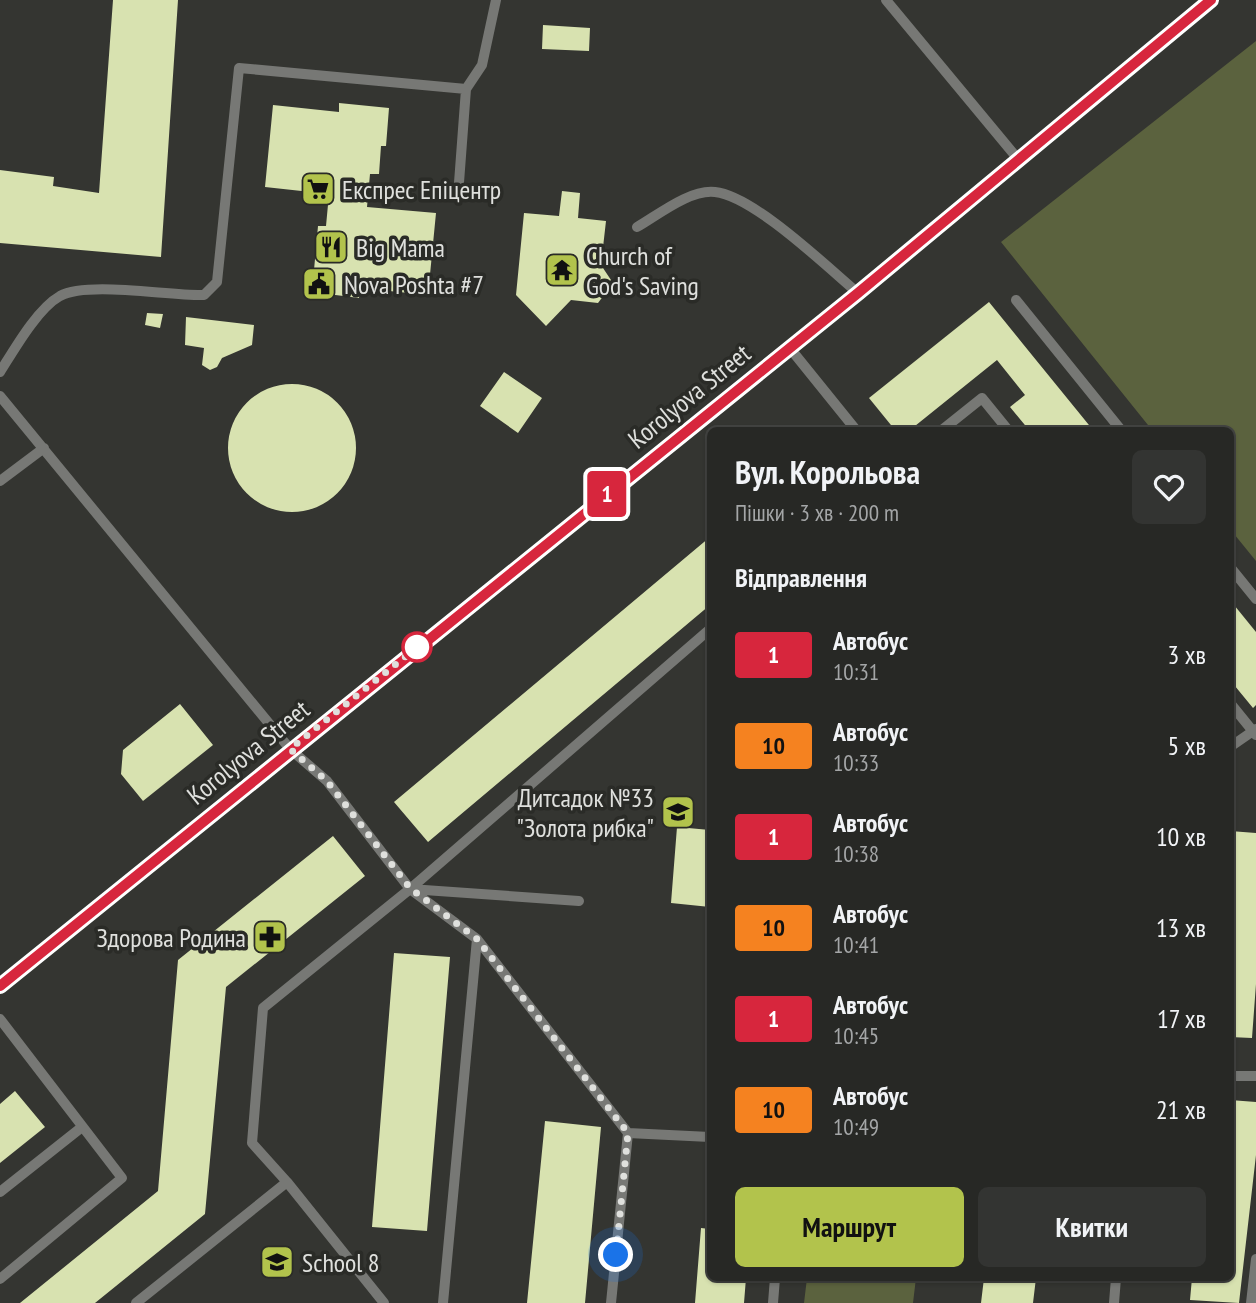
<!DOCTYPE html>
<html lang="uk">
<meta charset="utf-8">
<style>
:root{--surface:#272825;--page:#333432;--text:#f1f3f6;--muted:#a4a6a7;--line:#434442;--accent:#b2c34c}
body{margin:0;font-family:"PT Sans Narrow",sans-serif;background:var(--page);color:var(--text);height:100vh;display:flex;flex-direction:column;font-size:26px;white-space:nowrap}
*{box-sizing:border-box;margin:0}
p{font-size:23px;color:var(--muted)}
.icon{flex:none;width:38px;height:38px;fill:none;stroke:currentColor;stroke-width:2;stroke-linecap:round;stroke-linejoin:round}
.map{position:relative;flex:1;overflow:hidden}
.side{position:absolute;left:707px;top:427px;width:527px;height:854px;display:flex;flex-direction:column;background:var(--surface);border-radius:10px;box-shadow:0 2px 5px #0004,0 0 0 2px var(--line)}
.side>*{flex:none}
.badge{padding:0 14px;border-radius:5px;font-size:24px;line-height:46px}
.you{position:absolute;width:35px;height:35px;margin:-18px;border:5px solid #fff;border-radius:50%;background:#1a73e8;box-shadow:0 0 0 10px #1a73e833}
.map>.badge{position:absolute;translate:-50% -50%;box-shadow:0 0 0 4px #fff}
h2{padding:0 28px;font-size:26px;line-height:63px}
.round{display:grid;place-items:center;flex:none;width:74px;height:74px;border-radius:10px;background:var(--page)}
.summary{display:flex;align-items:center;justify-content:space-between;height:119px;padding:0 28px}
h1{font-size:33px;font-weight:700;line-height:52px}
.button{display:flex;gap:14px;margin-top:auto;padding:14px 28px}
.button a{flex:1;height:80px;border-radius:10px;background:var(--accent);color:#111;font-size:28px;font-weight:700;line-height:80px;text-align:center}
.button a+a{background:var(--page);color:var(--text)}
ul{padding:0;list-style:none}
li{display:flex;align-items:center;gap:21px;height:91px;padding:0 28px}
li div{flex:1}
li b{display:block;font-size:26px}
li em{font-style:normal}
li .badge{min-width:77px;font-weight:700;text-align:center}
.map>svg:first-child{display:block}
.green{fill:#5b623e}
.building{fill:#d8e2b0}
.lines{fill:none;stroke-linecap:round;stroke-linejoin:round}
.service{stroke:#777875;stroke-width:10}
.tertiary{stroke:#777875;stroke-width:14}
.line-casing{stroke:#fff;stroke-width:16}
.line{stroke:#d7263d;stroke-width:10}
.walk{stroke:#dfe0dd;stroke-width:7;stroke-dasharray:0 12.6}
.stop-dot{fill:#fff;stroke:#d7263d;stroke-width:3.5}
.labels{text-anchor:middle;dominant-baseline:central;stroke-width:7;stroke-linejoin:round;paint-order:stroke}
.poi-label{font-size:26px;fill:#dfe0dd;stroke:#2a2b27;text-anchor:start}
.street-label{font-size:26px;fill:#dfe0dd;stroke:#2a2b27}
</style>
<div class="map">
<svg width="1256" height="1303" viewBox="0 0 1256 1303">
<rect width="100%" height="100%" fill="#343531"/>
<!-- green -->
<path class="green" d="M1256,41V561L1230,529V430H1152L1001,242Z
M807,1278H916L913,1303H804Z"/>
<!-- building -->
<path class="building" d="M113,0H178L161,257L0,243V170L54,177L53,186L99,193Z
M543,25L590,28L589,51L542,49Z
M339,103L389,108L386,146H381L379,174H370L367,207L436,213L428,295L360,288L359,298L312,292L318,226H326L329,194L265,187L273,105L339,112Z
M562,191L580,193L578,218L606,221L601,265L613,283L598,303L571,300L546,326L516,295L524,213L559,216Z
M989,302L1023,344L1093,430H1029L1010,407L1025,395L997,360L910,430H895L869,398Z
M147,313L163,314L160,328L145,325Z
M186,317L254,325L252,345L222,358L217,367L210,370L202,365L204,348L185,345Z
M504,372L542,398L518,433L480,406Z
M228 448a64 64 0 1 1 128 0a64 64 0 1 1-128 0Z
M710,537V605L428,842L394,802Z
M1230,600L1256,632V705L1253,708L1230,680Z
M180,704L213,745L143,801L121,774L123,750Z
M677,827L710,830V907L671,903Z
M1230,831L1256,833V984L1252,1038L1230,1037Z
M333,836L365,876L226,987L205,1214L95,1303H20L158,1191L178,960Z
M394,953L450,957L427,1231L372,1227Z
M15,1091L45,1127L0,1163V1104Z
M1230,1100L1256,1102V1155L1239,1303L1190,1300L1192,1278H1230Z
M545,1121L601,1127L585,1303H527Z
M701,1228L710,1229V1278H746L744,1303H695Z
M984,1278H1036L1033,1303H981Z"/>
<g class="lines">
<!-- service -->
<path class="service" d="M886,0L1018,159
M466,89L482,65L496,0
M637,227C658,215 690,189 715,192C754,196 827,267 858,293
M1016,300L1121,430
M789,347L856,430
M0,372C14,350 37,309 60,296C88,281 168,296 204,295L217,282L239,68L466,89L458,196
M0,396L290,749L327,781L410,889L477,939L628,1133L710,1137
M942,430L982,398L1008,430
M0,481L44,448
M1230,567L1256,599
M1230,703L1256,735
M1230,747L1256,729
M410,889L579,901
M0,1019L122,1178L0,1279
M1230,1076H1256
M287,1182L252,1143L263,1008L410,889L710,629
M0,1192L82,1127
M136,1303L287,1182L384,1303
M443,1303L477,939
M611,1303L628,1133
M773,1303L775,1278
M1114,1303L1116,1278
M1251,1303L1256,1259"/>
<!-- tertiary -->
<path class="tertiary" d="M0,986L858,293L1211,0"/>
</g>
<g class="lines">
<defs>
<path id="line" d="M0,986L858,293L1211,0"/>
</defs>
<!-- line casing -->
<use href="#line" class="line-casing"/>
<!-- line -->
<use href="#line" class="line"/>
<!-- walk -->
<path class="walk" d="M417,647L421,644L290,749L327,781L410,888L477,939L628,1133L616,1255"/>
</g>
<!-- icons -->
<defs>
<symbol id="supermarket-square" viewBox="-11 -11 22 22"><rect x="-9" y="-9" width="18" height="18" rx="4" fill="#b2c34c" stroke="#2a2b27"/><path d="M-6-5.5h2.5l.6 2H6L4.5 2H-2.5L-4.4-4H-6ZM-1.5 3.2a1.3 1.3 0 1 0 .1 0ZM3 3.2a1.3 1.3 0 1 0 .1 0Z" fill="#111"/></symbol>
<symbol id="restaurant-square" viewBox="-11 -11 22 22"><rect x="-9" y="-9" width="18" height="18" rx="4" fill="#b2c34c" stroke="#2a2b27"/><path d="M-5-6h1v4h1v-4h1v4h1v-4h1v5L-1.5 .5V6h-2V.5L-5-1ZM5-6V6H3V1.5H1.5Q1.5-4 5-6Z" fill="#111"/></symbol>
<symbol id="temple-square" viewBox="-11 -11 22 22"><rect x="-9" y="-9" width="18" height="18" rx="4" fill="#b2c34c" stroke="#2a2b27"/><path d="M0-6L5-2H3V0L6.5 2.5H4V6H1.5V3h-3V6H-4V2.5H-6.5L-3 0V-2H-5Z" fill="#111"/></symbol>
<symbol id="civic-square" viewBox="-11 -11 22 22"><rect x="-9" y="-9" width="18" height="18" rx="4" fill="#b2c34c" stroke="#2a2b27"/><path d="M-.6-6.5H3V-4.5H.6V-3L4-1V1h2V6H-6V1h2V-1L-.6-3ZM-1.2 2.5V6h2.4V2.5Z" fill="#111"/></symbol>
<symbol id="school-square" viewBox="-11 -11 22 22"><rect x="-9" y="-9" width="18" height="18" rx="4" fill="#b2c34c" stroke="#2a2b27"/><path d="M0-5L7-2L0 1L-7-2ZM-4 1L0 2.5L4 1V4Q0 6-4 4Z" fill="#111"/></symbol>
<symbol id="pharmacy-square" viewBox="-11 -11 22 22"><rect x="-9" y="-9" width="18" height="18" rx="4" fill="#b2c34c" stroke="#2a2b27"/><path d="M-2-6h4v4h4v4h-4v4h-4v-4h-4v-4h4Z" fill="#111"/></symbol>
</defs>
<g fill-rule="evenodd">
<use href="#supermarket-square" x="299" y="170" width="38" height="38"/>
<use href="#restaurant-square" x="312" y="228" width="38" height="38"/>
<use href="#temple-square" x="543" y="251" width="38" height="38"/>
<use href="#civic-square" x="300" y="265" width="38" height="38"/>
<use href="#school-square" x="659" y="793" width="38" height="38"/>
<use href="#pharmacy-square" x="251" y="918" width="38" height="38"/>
<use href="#school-square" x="258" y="1243" width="38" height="38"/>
</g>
<!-- markers -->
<circle class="stop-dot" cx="417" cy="647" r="14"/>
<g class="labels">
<!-- poi labels -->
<g class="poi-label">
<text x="342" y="189">Експрес Епіцентр</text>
<text x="356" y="247">Big Mama</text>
<text x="586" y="255">Church of<tspan x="586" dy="30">God's Saving</tspan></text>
<text x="344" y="284">Nova Poshta #7</text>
<text x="654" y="797" text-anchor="end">Дитсадок №33<tspan x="654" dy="30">"Золота рибка"</tspan></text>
<text x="246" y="937" text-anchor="end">Здорова Родина</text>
<text x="302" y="1262">School 8</text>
</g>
<!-- street labels -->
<g class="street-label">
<text transform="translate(689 396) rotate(-39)">Korolyova Street</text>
<text transform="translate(248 752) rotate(-39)">Korolyova Street</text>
</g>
</g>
</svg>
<div class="you" style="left:616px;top:1255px"></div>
<b class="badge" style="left:607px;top:494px;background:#d7263d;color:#fff">1</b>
<section class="side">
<div class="summary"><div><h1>Вул. Корольова</h1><p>Пішки · 3 хв · 200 m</p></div><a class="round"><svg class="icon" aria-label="heart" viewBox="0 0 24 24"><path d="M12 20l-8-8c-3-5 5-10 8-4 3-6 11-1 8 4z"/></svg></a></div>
<h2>Відправлення</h2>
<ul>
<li><span class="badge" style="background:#d7263d;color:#fff">1</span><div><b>Автобус</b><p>10:31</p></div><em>3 хв</em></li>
<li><span class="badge" style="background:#f58220;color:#111">10</span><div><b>Автобус</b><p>10:33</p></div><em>5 хв</em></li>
<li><span class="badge" style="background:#d7263d;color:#fff">1</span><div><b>Автобус</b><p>10:38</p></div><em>10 хв</em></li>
<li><span class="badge" style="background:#f58220;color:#111">10</span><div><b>Автобус</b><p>10:41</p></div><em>13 хв</em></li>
<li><span class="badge" style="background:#d7263d;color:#fff">1</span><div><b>Автобус</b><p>10:45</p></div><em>17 хв</em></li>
<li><span class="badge" style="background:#f58220;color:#111">10</span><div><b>Автобус</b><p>10:49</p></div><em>21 хв</em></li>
</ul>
<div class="button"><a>Маршрут</a><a>Квитки</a></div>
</section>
</div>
